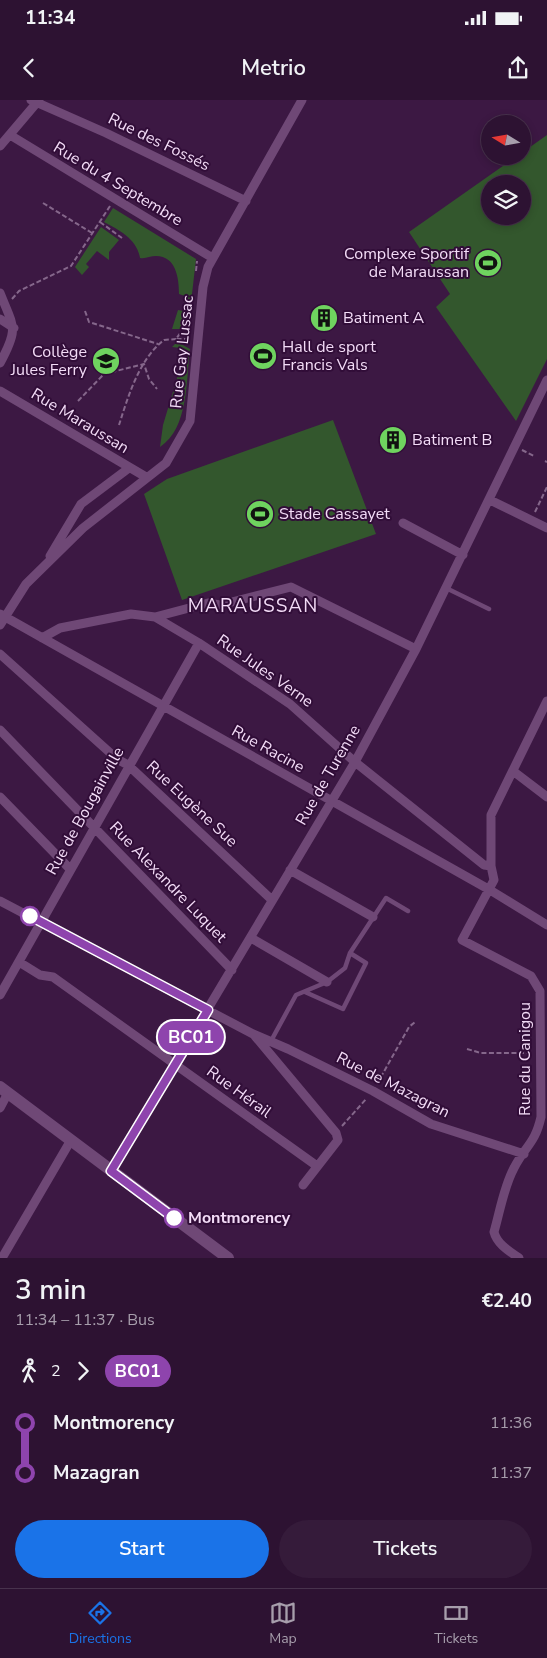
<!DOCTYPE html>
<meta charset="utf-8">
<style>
:root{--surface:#2d1232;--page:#351b3a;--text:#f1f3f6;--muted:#a79eac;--line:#48324d;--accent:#1a73e8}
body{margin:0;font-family:"Nunito Sans",sans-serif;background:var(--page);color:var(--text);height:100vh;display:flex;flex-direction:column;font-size:19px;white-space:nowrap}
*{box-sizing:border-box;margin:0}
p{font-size:16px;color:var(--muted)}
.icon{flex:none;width:28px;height:28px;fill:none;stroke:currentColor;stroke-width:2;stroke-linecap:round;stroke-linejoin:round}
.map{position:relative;height:1158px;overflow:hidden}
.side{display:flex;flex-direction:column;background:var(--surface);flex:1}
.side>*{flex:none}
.badge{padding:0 10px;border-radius:16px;font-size:18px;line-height:32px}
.needle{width:32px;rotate:281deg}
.buttons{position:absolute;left:481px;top:15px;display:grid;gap:10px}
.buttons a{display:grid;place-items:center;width:50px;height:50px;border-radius:50%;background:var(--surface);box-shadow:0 2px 8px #0003,0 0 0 1px var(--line);font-size:25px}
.map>.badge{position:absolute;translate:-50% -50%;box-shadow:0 0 0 2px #fff}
.legs{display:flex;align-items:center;gap:8px;height:55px;padding:0 15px;font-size:16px}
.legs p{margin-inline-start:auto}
.summary{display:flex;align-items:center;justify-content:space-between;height:85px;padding:0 15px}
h1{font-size:28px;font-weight:600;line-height:38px}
.button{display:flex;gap:10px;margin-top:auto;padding:10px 15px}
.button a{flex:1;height:58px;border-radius:30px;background:var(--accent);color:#fff;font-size:20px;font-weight:600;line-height:58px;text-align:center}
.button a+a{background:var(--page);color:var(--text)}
ul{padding:0 15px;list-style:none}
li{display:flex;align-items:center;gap:18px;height:50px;font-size:19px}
li i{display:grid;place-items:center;width:8px;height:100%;margin:0 6px;background:currentColor}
li i::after{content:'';width:12px;height:12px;margin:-6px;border:4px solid;border-radius:50%;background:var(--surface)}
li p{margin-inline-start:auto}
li:first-child i{background:linear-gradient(#0000 50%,currentColor 0)}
li:last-child i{background:linear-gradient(currentColor 50%,#0000 0)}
.status{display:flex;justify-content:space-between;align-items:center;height:35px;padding:0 25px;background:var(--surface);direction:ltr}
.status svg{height:14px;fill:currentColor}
header{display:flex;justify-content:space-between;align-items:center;height:65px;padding:0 15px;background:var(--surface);font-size:22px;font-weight:600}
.tab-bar{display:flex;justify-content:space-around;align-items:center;height:70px;border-top:1px solid var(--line);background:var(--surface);font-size:14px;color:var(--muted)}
.tab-bar a{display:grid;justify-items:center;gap:2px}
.tab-bar .active{color:var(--accent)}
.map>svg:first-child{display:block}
.green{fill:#33572d;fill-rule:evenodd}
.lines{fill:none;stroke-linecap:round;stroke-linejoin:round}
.path{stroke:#85678b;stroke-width:2;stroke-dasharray:5 2.5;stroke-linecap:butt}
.lane{stroke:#6f4876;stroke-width:4.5}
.street{stroke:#6f4876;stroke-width:9}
.secondary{stroke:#6f4876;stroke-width:12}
.line-1-casing{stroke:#fff;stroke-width:11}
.line-1{stroke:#8e44ad;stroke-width:8}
.stop-1-dot{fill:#fff;stroke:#8e44ad;stroke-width:2.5}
.labels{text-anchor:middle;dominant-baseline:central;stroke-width:4;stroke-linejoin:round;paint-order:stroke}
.street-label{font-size:16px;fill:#f3dcf7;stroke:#310d38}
.poi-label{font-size:16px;fill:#f3dcf7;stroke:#310d38;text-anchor:start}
.stop-label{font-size:16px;font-weight:bold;fill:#f3dcf7;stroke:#310d38;text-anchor:start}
.quarter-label{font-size:19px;letter-spacing:1px;fill:#f3dcf7;stroke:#310d38}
</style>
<div class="status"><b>11:34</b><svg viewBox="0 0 49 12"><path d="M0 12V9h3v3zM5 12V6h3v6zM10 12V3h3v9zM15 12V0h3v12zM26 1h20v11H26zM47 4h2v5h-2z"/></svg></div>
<header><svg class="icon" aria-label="back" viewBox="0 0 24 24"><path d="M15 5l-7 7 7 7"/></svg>Metrio<svg class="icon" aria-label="share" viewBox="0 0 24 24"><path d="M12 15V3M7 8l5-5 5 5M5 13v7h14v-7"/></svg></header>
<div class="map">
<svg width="547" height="1158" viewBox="0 0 547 1158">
<rect width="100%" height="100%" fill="#3c1843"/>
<!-- green -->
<path class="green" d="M547,35V259L516,321L436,207L450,194L409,132L517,56H522L523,52ZM490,84H522V116H490Z
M113,108L196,159L188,229H172L178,210L183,211L185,196L179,194C179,178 176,156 156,156C150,156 146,159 140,158C137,139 119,130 104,122Z
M101,127L119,140L109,152V160L97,151L86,164L89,167L82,175L75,167Z
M175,244H181L190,249C186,279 189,328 160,347L163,325L178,275L180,248L172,247Z
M333,320L376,434L182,500L144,394L167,379Z"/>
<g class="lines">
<!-- path -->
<path class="path" d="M43,103L92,133
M100,122L122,138
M196,171L197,161
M12,199L19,191L71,166L110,106
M85,211L89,222L158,244
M189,239H176L181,232L189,230
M78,301L104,274L144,264L149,279L157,289
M119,325C128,297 139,259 164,240L176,239
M522,350L534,356
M545,361L547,362
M535,412L547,387
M467,949L481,953H531
M377,984L409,927L415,922
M342,1026L367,998"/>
<!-- lane -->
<path class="lane" d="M446,488L489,509
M305,892L343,909L366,863L350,853
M271,941L296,895L327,882L345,868L350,853L386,798L408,811"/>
<!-- street -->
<path class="street" d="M31,0L106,33L246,101
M10,35L211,157
M0,46L39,0
M0,193C14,228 19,228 0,263
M0,219L14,228
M0,291L146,377
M490,400L547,428
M403,423L463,455
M50,456L81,404L129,368
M0,514L490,790L547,825
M155,517L208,503L220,505L291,487L416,549
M0,525L26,484L83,428L166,363L190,321L203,187L208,167L302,0
M42,538L60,528L131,514L155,517L199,543L290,604L355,662L484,765L491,766
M0,554L117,659L128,665L272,800
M0,630L232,870
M513,671L547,697
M0,697L70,769
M290,770L373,817
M0,801L253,934L288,949L373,991L431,1024L524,1054
M251,838L327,882
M19,862L40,875L53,877L317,1066
M0,895L199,543
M255,936L336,1033L338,1040L303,1085
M0,1008L8,993
M111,1071L355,662L416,549L547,280
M2,1158L71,1040
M519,1158C509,1151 497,1144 494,1132C500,1111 504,1086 514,1068C525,1046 535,1044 541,1017L540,891L531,876L462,840L494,780L491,766V715L547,601"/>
<!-- secondary -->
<path class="secondary" d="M0,987L228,1158"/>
</g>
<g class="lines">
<defs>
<path id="line-1" d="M30,816L208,910L111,1071L174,1118"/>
</defs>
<!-- line-1 casing -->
<use href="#line-1" class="line-1-casing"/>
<!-- line-1 -->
<use href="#line-1" class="line-1"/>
</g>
<!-- icons -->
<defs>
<symbol id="stadium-disc" viewBox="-11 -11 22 22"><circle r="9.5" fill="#6fd35f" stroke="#310d38"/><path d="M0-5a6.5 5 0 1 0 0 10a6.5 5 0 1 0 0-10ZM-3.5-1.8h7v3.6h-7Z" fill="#111"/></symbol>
<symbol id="building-disc" viewBox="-11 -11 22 22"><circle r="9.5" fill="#6fd35f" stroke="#310d38"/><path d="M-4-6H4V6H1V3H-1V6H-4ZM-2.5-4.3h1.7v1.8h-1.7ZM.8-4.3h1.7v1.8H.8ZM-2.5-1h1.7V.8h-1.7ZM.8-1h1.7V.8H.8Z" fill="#111"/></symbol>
<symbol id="school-disc" viewBox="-11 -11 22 22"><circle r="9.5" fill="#6fd35f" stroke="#310d38"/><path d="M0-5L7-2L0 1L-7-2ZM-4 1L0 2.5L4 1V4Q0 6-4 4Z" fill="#111"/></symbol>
</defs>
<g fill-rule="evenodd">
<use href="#stadium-disc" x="472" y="147" width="32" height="32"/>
<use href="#building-disc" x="308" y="202" width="32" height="32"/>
<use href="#stadium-disc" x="247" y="240" width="32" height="32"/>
<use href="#school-disc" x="90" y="245" width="32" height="32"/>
<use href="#building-disc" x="377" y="324" width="32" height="32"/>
<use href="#stadium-disc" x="244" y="398" width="32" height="32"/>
</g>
<!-- markers -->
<g class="stop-1-dot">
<circle cx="30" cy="816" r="9"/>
<circle cx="174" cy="1118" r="9"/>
</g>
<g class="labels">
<!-- street labels -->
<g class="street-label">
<text transform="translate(159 42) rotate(26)">Rue des Fossés</text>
<text transform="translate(118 84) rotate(31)">Rue du 4 Septembre</text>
<text transform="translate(182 252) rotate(-84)">Rue Gay Lussac</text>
<text transform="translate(80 321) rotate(31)">Rue Maraussan</text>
<text transform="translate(265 571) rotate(35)">Rue Jules Verne</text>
<text transform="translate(268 649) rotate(29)">Rue Racine</text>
<text transform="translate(328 675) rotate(-60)">Rue de Turenne</text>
<text transform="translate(192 704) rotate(43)">Rue Eugène Sue</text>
<text transform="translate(85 711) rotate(-61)">Rue de Bougainville</text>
<text transform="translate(168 782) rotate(46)">Rue Alexandre Luquet</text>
<text transform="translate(525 959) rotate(-90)">Rue du Canigou</text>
<text transform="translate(393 985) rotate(27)">Rue de Mazagran</text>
<text transform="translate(239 992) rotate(36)">Rue Hérail</text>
</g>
<!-- poi labels -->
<g class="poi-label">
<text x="469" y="154" text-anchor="end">Complexe Sportif<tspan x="469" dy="18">de Maraussan</tspan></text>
<text x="343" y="218">Batiment A</text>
<text x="282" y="247">Hall de sport<tspan x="282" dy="18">Francis Vals</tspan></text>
<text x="87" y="252" text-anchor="end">Collège<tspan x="87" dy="18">Jules Ferry</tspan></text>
<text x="412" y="340">Batiment B</text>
<text x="279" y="414">Stade Cassayet</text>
</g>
<!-- stop labels -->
<g class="stop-label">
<text x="188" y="1118">Montmorency</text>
</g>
<!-- quarter labels -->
<g class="quarter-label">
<text x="253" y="506">MARAUSSAN</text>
</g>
</g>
</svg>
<div class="buttons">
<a><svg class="needle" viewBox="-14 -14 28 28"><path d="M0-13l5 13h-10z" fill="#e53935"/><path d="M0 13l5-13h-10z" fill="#a79eac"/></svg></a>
<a><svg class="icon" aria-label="layers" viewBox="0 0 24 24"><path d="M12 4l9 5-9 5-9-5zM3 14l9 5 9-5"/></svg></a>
</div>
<b class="badge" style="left:191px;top:937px;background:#8e44ad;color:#fff">BC01</b>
</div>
<section class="side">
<div class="summary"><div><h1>3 min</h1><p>11:34 – 11:37 · Bus</p></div><b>€2.40</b></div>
<div class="legs"><svg class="icon" aria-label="walk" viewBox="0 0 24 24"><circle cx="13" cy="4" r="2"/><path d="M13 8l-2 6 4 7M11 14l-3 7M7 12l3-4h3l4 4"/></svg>2<svg class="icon" aria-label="forward" viewBox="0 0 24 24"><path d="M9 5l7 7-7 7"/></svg><b class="badge" style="background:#8e44ad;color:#fff">BC01</b></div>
<ul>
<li><i style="color:#8e44ad"></i><b>Montmorency</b><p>11:36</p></li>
<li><i style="color:#8e44ad"></i><b>Mazagran</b><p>11:37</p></li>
</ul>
<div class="button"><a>Start</a><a>Tickets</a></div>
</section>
<nav class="tab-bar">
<a class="active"><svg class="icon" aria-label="directions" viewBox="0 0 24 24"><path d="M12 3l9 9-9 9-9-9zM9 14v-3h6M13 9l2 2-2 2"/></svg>Directions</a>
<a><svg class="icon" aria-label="map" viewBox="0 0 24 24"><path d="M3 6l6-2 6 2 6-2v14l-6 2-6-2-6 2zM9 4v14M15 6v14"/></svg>Map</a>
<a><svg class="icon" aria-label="tickets" viewBox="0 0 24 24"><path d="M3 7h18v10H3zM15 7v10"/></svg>Tickets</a>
</nav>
